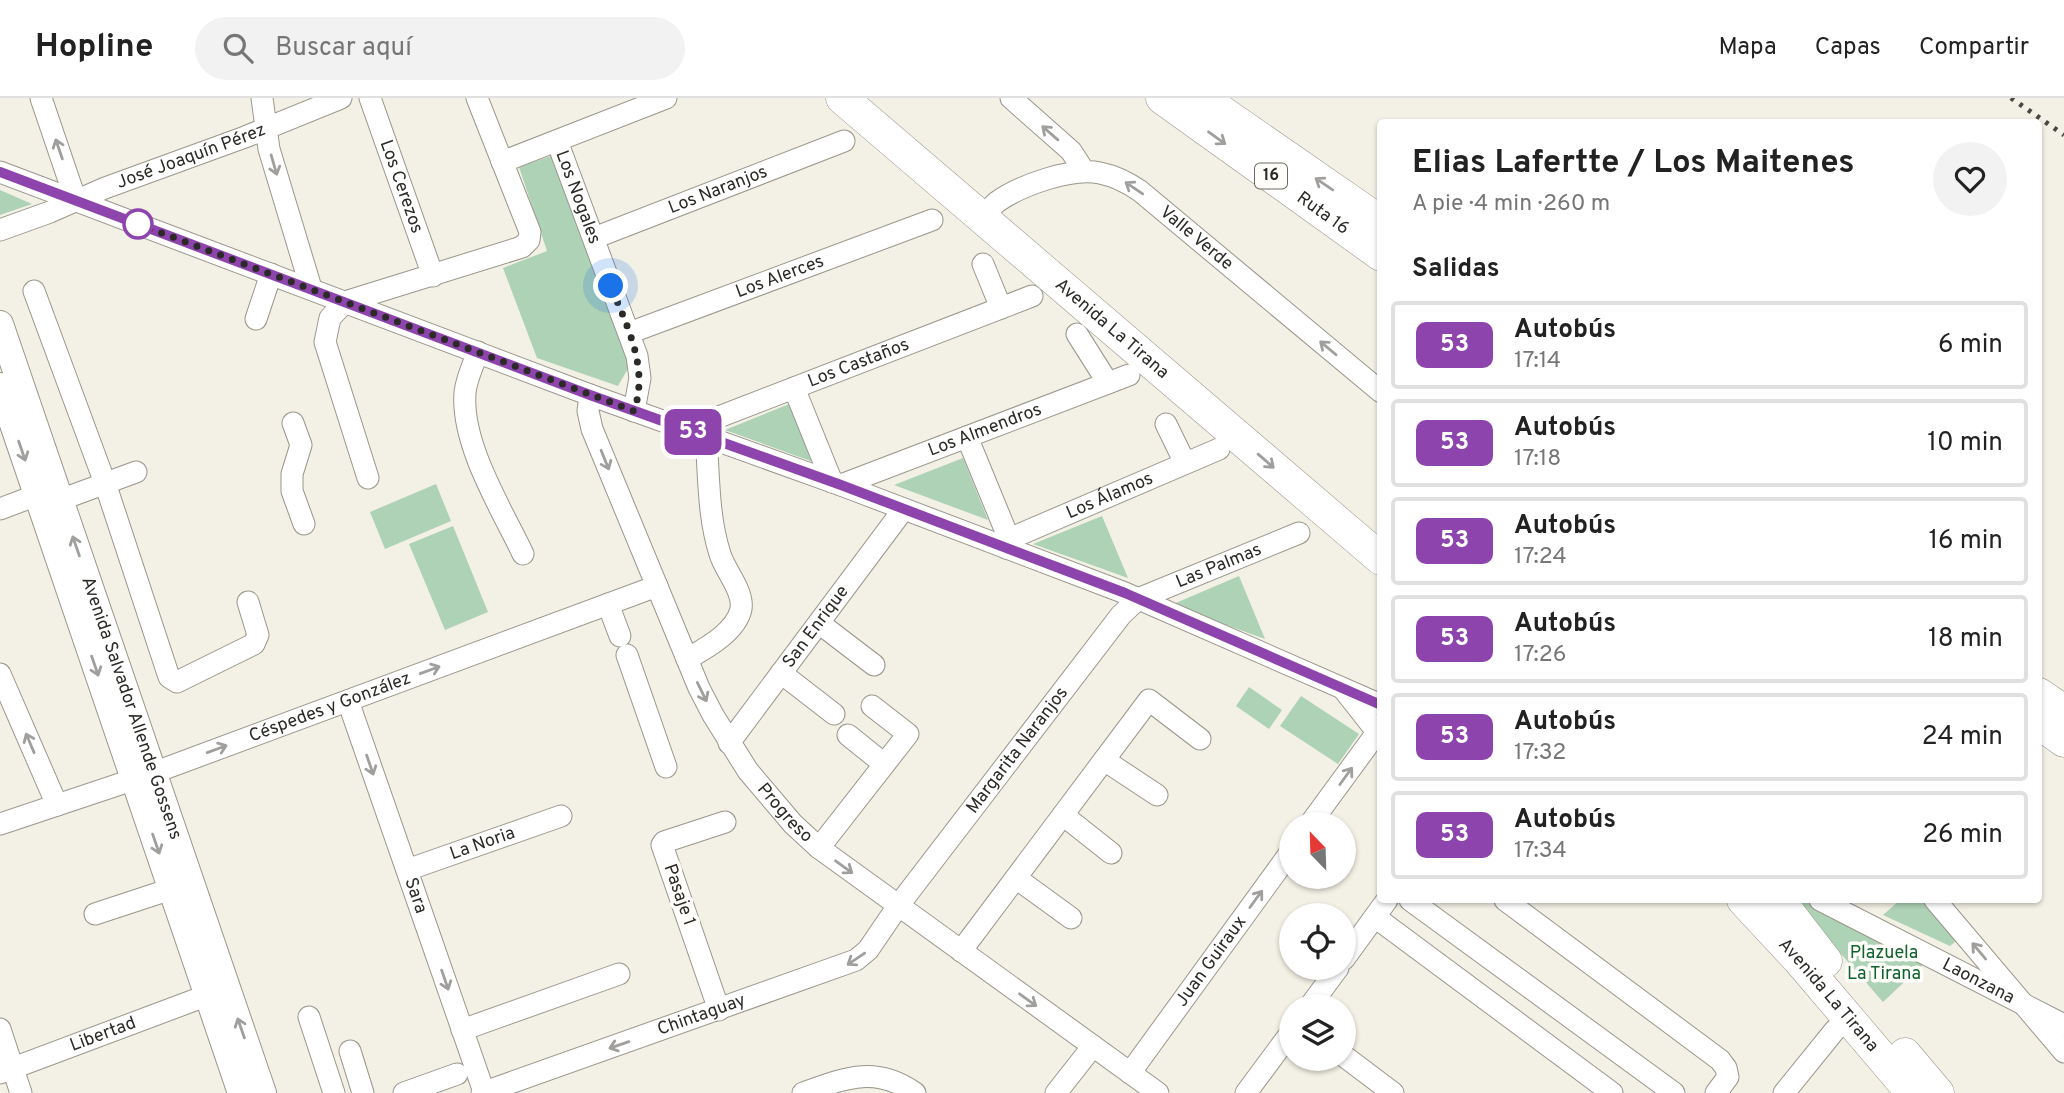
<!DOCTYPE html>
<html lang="es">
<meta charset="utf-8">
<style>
:root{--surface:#fff;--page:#f2f2f2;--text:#222;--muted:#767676;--line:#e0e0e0}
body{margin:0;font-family:Overpass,sans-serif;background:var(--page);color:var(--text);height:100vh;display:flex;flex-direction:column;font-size:26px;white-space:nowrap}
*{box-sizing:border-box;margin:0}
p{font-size:23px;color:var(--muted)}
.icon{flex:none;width:38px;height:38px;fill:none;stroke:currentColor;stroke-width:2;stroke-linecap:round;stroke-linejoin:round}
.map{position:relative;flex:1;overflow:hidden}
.side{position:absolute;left:1377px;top:21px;width:665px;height:784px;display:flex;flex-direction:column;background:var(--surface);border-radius:7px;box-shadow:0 2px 5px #0004}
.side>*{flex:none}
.badge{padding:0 14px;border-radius:10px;font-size:24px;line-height:46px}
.needle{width:46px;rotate:337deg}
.tools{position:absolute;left:1279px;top:714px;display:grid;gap:14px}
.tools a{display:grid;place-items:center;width:77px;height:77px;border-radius:50%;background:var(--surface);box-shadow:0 2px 5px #0004;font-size:35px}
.you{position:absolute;width:35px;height:35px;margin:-18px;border:5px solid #fff;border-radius:50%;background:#1a73e8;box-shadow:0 0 0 10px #1a73e833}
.map>.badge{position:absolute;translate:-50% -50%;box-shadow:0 0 0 4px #fff}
h2{padding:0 35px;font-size:26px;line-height:63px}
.round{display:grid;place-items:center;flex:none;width:74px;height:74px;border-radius:37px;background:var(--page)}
.headline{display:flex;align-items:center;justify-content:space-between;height:119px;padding:0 35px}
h1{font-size:33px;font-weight:700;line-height:52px}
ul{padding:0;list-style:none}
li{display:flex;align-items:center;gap:21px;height:88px;margin:0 14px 10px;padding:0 21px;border:4px solid var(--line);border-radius:7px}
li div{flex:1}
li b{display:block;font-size:26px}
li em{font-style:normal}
li .badge{min-width:77px;font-weight:700;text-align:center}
header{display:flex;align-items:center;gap:42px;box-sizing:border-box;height:98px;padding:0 35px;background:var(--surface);border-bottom:2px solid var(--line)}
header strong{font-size:33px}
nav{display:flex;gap:38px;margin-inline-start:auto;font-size:24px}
.search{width:490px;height:63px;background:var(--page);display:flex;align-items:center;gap:18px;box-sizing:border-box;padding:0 24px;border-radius:38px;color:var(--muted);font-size:26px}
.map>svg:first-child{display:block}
.green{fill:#aed2b5}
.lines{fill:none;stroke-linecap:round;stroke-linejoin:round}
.minor-casing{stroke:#99968b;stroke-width:23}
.major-casing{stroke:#99968b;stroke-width:28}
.highway-casing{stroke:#99968b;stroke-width:33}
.minor{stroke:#fff;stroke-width:21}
.major{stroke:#fff;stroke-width:26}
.highway{stroke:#fff;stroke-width:32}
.rail{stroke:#494742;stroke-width:5;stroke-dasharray:3.5 7;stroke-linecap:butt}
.oneway{stroke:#a09f9d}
.line-casing{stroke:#fff;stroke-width:16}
.line{stroke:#8e44ad;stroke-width:10}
.walk{stroke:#2b2a26;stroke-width:7;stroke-dasharray:0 12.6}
.stop-dot{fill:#fff;stroke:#8e44ad;stroke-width:3.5}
.labels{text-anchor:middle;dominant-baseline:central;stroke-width:7;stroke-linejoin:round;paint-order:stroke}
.shield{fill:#fffdf9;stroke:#6b6965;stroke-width:2}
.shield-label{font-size:16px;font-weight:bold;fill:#2b2a26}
.street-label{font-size:18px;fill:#2b2a26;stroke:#fffdf9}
.park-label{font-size:18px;fill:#0f612d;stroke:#fffdf9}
</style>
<header>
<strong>Hopline</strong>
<div class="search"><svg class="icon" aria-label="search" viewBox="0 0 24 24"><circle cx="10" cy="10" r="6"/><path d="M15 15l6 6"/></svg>Buscar aquí</div>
<nav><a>Mapa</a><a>Capas</a><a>Compartir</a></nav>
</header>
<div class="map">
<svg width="2064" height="995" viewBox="0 0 2064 995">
<rect width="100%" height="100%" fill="#f3f0e5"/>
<!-- green -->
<path class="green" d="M554,57L630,267L618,288L537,260L503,170L547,153L519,69Z
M0,92L32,106L0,117Z
M794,304L819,366L725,332Z
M963,360L988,422L894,387Z
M436,386L451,423L385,451L370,414Z
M1102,418L1128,480L1033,446Z
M453,428L488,514L445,532L409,446Z
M1239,478L1265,541L1171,507Z
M1249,589L1282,612L1269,631L1236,608Z
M1301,598L1359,636L1338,666L1280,628Z
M1794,802H1802L1932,858L1883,904Z
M1900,802H1930L1962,838L1950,848L1883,817Z"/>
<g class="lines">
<defs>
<g id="minor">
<path d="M41,0L76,103"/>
<path d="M262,0L269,51L311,190"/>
<path id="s1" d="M370,0L433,178"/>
<path d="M1011,0L1071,53L1084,73"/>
<path id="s2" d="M557,43L637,258L640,280L634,313"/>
<path d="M502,64L666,0"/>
<path d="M0,74L590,297L841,387L1125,495L1381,607"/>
<path id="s3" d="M983,120C987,115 992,108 997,104C1021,87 1072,69 1100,75C1115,78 1127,84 1140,93L1381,294"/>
<path id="s4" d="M0,132L50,114L105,90L245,39L341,0"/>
<path id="s5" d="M594,140L844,43"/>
<path d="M983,166L1001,210"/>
<path d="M34,193L105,385L169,579L177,584L254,546L258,537L248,504"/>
<path d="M256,221L271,176"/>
<path id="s6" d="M629,235L932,122"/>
<path d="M1077,236L1108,285"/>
<path d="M478,254C473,267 466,282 465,295C461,346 501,410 523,456"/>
<path d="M794,290L832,384"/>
<path id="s7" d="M590,297L588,313L592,331L699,590L713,617L748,673L793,726L819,750L1158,995"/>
<path d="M293,325L301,347L292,376V393L304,426"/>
<path d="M1166,326L1185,365"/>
<path id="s8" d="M685,332L1032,198"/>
<path d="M967,339L1009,441"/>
<path d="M368,380L325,244L330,220L345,204L522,149L529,142L530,134L477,0"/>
<path id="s9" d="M841,387L1129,277"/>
<path d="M60,402L136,374"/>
<path d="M0,411L37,397"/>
<path id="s10" d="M1006,450L1009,441L1219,351"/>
<path d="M608,506L620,538"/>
<path d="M819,525L874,567"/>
<path d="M627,557L666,669"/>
<path d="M687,561C706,550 736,534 741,511C744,493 725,473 720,456C708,419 709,378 706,339"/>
<path d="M781,575L834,616"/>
<path d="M0,576L57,707"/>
<path d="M1344,592L1381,639"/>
<path id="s11" d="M348,603L484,994"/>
<path d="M848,637L884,666"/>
<path id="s12" d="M729,645L903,412"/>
<path d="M1104,662L1157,697"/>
<path d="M1063,717L1111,755"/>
<path id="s13" d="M0,726L153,675L657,488"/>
<path d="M1310,726L1381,629"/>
<path d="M819,750L908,636L872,608"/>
<path id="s14" d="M407,772L561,718"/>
<path d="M1016,780L1071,820"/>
<path d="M1410,802L1674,995"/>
<path d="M1505,802L1720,962L1726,970L1728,979L1716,995"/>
<path id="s15" d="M1820,802L2064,927"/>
<path d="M1935,802L2064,954"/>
<path d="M95,816L171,791"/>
<path d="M1375,819L1612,995"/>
<path d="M961,853L1149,602L1200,641"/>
<path d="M1344,861L1387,802"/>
<path d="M1310,908L1338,870"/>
<path d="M719,912L662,747L664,744L725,724"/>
<path d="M309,919L334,995"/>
<path d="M0,931L21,995"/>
<path d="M462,932L619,876"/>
<path d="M350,953L363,995"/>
<path d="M1344,958L1393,995"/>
<path id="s16" d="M0,975L208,897"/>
<path id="s17" d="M1130,975L1292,752"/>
<path d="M404,995L457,976"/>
<path id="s18" d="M482,995L856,862L868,852L898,808L1121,517L1138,501L1299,435"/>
<path d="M803,995C845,980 875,967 915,995"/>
<path d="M1056,995L1093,948"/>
<path d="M1246,995L1292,933"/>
<path d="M1784,995L1835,932"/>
</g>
<g id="major">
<path id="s19" d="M0,226L263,995"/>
<path d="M0,288L241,995"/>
</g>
<g id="highway">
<path id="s20" d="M842,0L1381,461"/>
<path id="s21" d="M1162,0L1381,157"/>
<path d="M1202,0L1381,124"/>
<path d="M2039,596L2064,613"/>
<path d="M2039,625L2064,643"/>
<path id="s22" d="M1743,802L1798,861L1912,995"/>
<path d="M1779,802L1826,863"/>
<path d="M1905,956L1938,995"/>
</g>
</defs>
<!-- minor casing -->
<use href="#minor" class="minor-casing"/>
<!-- major casing -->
<use href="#major" class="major-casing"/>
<!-- highway casing -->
<use href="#highway" class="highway-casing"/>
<!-- minor -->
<use href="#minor" class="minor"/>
<!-- major -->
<use href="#major" class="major"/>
<!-- highway -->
<use href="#highway" class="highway"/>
<!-- rail -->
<path class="rail" d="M2011,0L2064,37"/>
</g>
<!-- one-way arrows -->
<defs><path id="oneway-shaft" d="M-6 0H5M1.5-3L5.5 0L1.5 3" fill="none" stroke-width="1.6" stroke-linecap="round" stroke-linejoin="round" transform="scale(1.75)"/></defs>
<g class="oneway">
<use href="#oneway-shaft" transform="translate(1050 35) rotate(-139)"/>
<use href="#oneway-shaft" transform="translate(1217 40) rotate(36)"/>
<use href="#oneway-shaft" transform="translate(59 51) rotate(-109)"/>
<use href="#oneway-shaft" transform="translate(274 67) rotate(74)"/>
<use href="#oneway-shaft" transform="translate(1324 86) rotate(-146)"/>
<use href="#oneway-shaft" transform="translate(1134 90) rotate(-146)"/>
<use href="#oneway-shaft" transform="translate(1328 250) rotate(-140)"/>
<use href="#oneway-shaft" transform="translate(22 353) rotate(71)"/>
<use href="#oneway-shaft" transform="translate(605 362) rotate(68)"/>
<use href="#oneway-shaft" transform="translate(1266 363) rotate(41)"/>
<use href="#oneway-shaft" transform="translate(76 448) rotate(-109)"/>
<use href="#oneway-shaft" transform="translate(95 568) rotate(71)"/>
<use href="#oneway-shaft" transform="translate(430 572) rotate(-20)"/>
<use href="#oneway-shaft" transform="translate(702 594) rotate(64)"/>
<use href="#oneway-shaft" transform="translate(30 645) rotate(-113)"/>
<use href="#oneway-shaft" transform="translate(217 651) rotate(-20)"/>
<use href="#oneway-shaft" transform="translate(370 667) rotate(71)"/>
<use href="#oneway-shaft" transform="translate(1346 678) rotate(-54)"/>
<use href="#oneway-shaft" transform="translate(156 746) rotate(71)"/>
<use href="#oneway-shaft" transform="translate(844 769) rotate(36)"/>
<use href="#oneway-shaft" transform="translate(1256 801) rotate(-54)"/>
<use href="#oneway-shaft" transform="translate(1979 853) rotate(-130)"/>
<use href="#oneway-shaft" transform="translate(856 861) rotate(146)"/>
<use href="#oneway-shaft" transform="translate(445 882) rotate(71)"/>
<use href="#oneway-shaft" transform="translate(1028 902) rotate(36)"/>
<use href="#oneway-shaft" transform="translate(241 930) rotate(-109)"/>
<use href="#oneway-shaft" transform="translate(619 947) rotate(161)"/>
</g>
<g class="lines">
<defs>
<path id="line" d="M0,74L590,297L841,387L1125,495L1381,607"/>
</defs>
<!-- line casing -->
<use href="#line" class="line-casing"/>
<!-- line -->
<use href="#line" class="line"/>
<!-- walk -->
<path class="walk" d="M138,126L634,313C649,269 627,229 611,188"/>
</g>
<!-- markers -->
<circle class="stop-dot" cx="138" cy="126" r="14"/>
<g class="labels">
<!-- shield labels -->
<rect class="shield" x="1255" y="65.5" width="32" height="25" rx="5"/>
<g class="shield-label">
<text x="1271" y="78">16</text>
</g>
<!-- street labels -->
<g class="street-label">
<text stroke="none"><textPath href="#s4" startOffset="205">José Joaquín Pérez</textPath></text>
<text stroke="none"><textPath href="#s1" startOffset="94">Los Cerezos</textPath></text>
<text stroke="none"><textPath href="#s5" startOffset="133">Los Naranjos</textPath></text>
<text stroke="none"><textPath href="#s2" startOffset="60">Los Nogales</textPath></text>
<text stroke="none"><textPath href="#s21" startOffset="198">Ruta 16</textPath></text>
<text stroke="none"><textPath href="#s3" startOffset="248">Valle Verde</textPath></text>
<text stroke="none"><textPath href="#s6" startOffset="161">Los Alerces</textPath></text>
<text stroke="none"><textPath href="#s20" startOffset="355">Avenida La Tirana</textPath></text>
<text stroke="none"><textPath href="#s8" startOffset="186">Los Castaños</textPath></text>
<text stroke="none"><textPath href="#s9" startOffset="154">Los Almendros</textPath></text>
<text stroke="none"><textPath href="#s10" startOffset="119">Los Álamos</textPath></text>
<text stroke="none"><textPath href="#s18" startOffset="943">Las Palmas</textPath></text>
<text stroke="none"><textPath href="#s12" startOffset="145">San Enrique</textPath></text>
<text stroke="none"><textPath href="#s13" startOffset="350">Céspedes y González</textPath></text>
<text stroke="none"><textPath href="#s19" startOffset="406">Avenida Salvador Allende Gossens</textPath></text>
<text stroke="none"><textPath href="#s18" startOffset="662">Margarita Naranjos</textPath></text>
<text stroke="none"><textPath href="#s7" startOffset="467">Progreso</textPath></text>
<text stroke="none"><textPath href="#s14" startOffset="80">La Noria</textPath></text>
<text transform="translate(679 797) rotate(71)">Pasaje 1</text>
<text stroke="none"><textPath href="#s11" startOffset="206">Sara</textPath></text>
<text stroke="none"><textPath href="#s17" startOffset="138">Juan Guiraux</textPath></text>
<text stroke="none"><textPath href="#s15" startOffset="178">Laonzana</textPath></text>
<text stroke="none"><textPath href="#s22" startOffset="128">Avenida La Tirana</textPath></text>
<text stroke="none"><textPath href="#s18" startOffset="233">Chintaguay</textPath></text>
<text stroke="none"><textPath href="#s16" startOffset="110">Libertad</textPath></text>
</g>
<!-- park labels -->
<g class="park-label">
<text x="1884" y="855">Plazuela<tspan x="1884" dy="21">La Tirana</tspan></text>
</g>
</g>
</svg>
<div class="tools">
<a><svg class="needle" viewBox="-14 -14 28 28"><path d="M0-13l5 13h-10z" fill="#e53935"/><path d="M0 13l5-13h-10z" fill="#767676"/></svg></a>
<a><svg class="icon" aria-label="locate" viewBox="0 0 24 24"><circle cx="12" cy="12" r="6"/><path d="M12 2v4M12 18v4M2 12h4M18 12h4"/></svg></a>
<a><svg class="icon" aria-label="layers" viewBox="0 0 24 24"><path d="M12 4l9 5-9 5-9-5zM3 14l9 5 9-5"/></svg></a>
</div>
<div class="you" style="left:611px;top:188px"></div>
<b class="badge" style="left:693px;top:334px;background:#8e44ad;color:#fff">53</b>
<section class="side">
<div class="headline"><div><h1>Elias Lafertte / Los Maitenes</h1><p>A pie · 4 min · 260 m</p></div><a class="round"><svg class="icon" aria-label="heart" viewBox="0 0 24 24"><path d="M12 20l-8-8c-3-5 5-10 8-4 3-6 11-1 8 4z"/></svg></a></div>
<h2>Salidas</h2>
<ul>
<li><span class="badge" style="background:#8e44ad;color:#fff">53</span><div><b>Autobús</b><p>17:14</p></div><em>6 min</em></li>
<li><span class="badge" style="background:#8e44ad;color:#fff">53</span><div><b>Autobús</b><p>17:18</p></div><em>10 min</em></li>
<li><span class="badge" style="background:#8e44ad;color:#fff">53</span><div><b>Autobús</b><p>17:24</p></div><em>16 min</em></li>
<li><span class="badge" style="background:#8e44ad;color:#fff">53</span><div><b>Autobús</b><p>17:26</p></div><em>18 min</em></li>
<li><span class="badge" style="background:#8e44ad;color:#fff">53</span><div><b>Autobús</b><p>17:32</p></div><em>24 min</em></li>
<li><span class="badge" style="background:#8e44ad;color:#fff">53</span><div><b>Autobús</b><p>17:34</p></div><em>26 min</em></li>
</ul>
</section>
</div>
